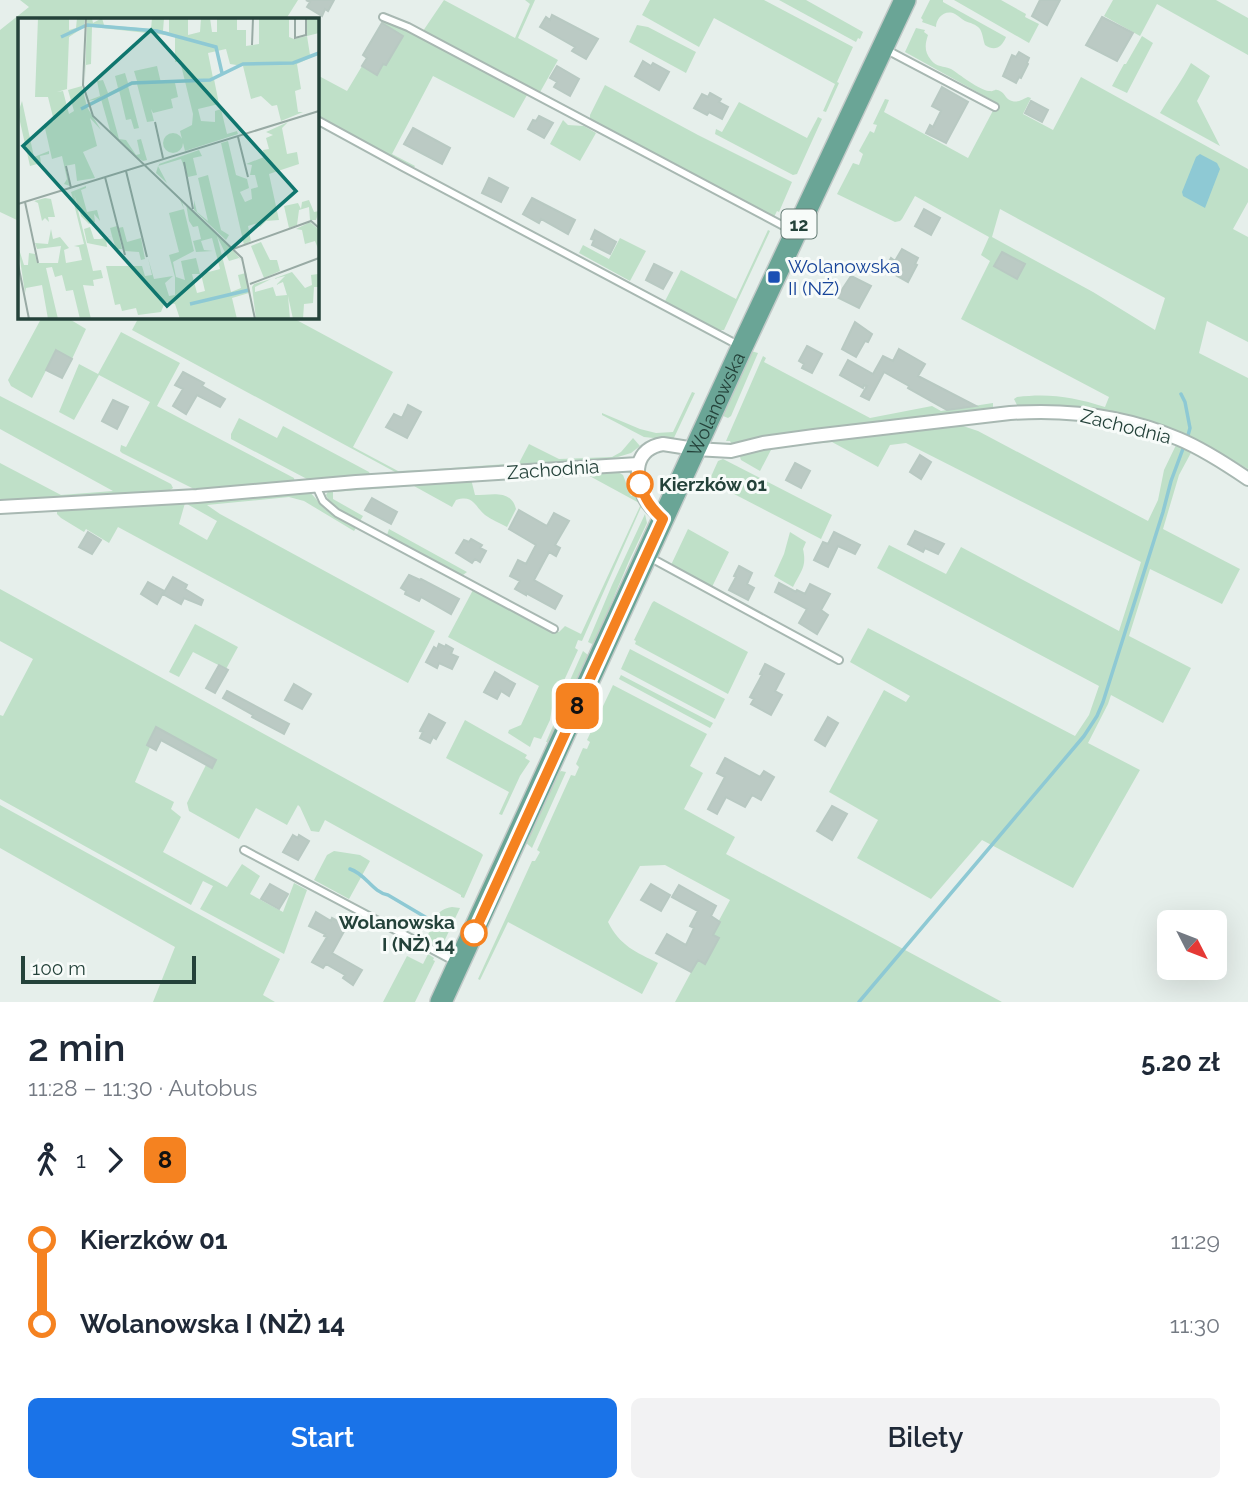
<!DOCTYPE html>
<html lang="pl">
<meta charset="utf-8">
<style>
:root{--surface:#fff;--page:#f2f2f3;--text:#1f2937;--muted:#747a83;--accent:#1a73e8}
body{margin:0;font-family:Raleway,sans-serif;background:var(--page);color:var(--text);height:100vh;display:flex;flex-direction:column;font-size:26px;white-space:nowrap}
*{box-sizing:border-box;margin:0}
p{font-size:23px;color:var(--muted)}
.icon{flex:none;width:38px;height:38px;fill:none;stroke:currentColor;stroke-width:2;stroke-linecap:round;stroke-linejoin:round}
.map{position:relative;height:1002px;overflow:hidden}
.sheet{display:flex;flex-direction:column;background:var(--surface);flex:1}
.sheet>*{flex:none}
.badge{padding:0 14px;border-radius:10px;font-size:24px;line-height:46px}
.needle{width:46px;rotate:132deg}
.tools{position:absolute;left:1157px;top:910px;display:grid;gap:14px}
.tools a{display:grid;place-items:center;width:70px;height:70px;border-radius:10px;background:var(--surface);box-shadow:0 7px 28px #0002;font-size:35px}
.scale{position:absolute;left:21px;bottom:18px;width:175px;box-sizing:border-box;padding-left:7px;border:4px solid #24423a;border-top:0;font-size:19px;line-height:24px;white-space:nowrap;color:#24423a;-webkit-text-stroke:5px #f7fbf9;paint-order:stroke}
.map>.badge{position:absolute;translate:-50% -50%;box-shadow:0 0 0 4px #fff}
.legs{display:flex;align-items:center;gap:10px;height:77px;padding:0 28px;font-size:23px}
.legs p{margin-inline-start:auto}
.summary{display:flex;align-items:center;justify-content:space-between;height:119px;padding:0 28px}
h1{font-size:38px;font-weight:600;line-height:52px}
.cta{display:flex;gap:14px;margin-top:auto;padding:14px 28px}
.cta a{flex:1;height:80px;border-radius:10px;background:var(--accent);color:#fff;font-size:28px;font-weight:600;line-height:80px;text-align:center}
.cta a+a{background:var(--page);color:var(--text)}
ul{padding:0 28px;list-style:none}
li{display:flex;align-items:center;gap:24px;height:84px;font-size:26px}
li i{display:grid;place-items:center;width:10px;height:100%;margin:0 9px;background:currentColor}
li i::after{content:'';width:18px;height:18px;margin:-9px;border:5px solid;border-radius:50%;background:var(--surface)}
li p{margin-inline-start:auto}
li:first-child i{background:linear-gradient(#0000 50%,currentColor 0)}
li:last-child i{background:linear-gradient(currentColor 50%,#0000 0)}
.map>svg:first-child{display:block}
.green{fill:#bfe0c8;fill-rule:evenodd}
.water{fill:#8ec9d4}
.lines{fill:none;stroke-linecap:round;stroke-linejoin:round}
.stream{stroke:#8ec9d4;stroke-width:3.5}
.building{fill:#bbcac4;stroke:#b8c9c2;stroke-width:2}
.lane-casing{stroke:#a8b8b2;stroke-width:10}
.street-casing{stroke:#a8b8b2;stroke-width:16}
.primary-casing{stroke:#c2cac8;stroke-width:24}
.lane{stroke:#fff;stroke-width:6}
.street{stroke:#fff;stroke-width:12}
.primary{stroke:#6aa596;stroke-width:21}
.line-1-casing{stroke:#fff;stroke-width:16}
.line-1{stroke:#f58220;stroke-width:10}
.transit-dot{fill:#1a4fb4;stroke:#f7fbf9;stroke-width:2.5}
.stop-1-dot{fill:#fff;stroke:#f58220;stroke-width:3.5}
.labels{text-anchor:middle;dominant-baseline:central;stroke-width:6;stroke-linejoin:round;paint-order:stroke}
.shield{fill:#f7fbf9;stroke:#637a73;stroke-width:2}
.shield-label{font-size:18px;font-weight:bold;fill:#24423a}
.transit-label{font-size:19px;fill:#164399;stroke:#f7fbf9;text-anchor:start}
.street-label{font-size:19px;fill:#24423a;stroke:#f7fbf9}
.stop-label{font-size:19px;font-weight:bold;fill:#24423a;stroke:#f7fbf9;text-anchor:start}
.inset-river{fill:none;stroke:#8ec9d4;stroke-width:3.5}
.inset-road{fill:none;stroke:#98aaa4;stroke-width:2}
.view{fill:#0f766e;fill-opacity:0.15;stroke:#0f766e;stroke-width:3.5}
.inset-edge{fill:none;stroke:#24423a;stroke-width:3.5}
</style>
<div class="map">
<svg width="1248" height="1002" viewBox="0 0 1248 1002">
<rect width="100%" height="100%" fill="#e6efeb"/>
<!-- green -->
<path class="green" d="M20,0H298L286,19H19V72L17,76L19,77V221L0,212V30L29,7Z
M444,0L515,38L530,4L525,0H535L518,38L558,60L539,94L423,31Z
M650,0H764L853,47L837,82L839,83L826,112L823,111L835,84L714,18L699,47L642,15Z
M779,0H806L863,32L860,39L858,38L856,42Z
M930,0H943V2L1006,37C1002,47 995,52 985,45C983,40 983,34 980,29C976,24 970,23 965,21C961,19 959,16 955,14C945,9 936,18 936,27L922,22L923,20L921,18Z
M954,0H1001L1026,14L1025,17L1039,24L1029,43Z
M1113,0H1216L1248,18V55L1157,4L1140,36L1104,16Z
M382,20L406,30L527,95L514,118L433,76L392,154L415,166L413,169L317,116V75L347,91L362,66L383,64L386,65L403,36L382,23Z
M637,25L648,27L696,52L686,73L629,42Z
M916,28L925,30L924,32L928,35C925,44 924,52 931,60C936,67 944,66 951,69C959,74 979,90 989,91C997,92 992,88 1000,91C1005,93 1006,100 1012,101C1018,103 1023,99 1028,97L1031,98L1023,114L1053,130L1081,77L1248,169V202L1233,229L1248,237V342L1207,321L1199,353L1248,378V469L1198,440L1166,429L1106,412L1073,407L1021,406L1017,405L1014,399L1017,397C1049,393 1074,397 1105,407L1109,397L961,319L990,261L981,255L989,237L915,196L902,219L900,221L895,222L837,194L853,163L859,165L863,154L859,151L870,131L874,133L877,125L873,124L885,99L889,100L884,112L968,158L997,103L905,52ZM1000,209L1165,298L1155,330L1093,292L992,237Z
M1142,36L1153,43L1127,93L1112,86L1124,64H1126Z
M1191,63L1210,76L1197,101L1220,146L1160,113C1170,96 1182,81 1191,63Z
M605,85L698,135L792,182L779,212L777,211L774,217L590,119V115Z
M739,102L807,138L818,117L822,119L797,174L793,175L715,134L716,129L722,132Z
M563,120L568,125L584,126L596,133L580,161L550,144Z
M768,230L770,231L724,330H721L720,332L664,303L681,270L736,299Z
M620,238L646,251L630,281L579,253L583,245L609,259Z
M42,317H66L86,329L72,359L56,351L32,398L11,386L8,380Z
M139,317H291L393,372L353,447L398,471L423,470C417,474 404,475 397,473L132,330Z
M121,332L180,363L157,406L294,478L295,483L196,490L122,453L120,451L121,445L126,447L150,402L99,375L74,420L59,412L79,364L98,374Z
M751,351L758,353L731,416L728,418L723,416Z
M763,356L766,358L764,362L870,418L932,406L941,411L993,403V409L737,445L731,443L730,441H726Z
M692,392L695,393L673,440L644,437L602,415V413L640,429L656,433L673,432Z
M0,396L171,484L173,488L170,490L0,501V463L61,495L113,491L0,429Z
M239,418L277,438L283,426L369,472L370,474L367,477L311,480L307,479L231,439V434Z
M960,425L978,431L1148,521L1158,500L1164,470L1177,443L1193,449L1179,475L1163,529L1240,569L1222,604L1150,569L1129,636L1191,668L1163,723L1111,695L1108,704L1088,743L1140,770L1073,888L982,840L931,899L857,858L878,820L829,792L884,690L906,702L910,696L850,662L868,628L1075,736L1089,715L1099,686L877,568L889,545L946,574L961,547L1119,631L1141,562L906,443L890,445L878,467L832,442L772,448L760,471L741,460L740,457L741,455L759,448L902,430Z
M633,438L640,446L631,453L608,460L439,471L437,469L519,463L529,444L559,459L612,457L621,452Z
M723,459L832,515L821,539L709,481L718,461Z
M619,468L618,472L623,475L631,496L635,495L642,505L582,641L578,640L575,648L578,650L556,698L552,708L550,720L541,739L534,737L530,747L508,733L509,730L521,725L539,686L448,637L473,590L551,632H559L565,626L581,634L641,504L584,473Z
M471,479L475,495C492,495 511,489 516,509L507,527C500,523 492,520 485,515C475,507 474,494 456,500L452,507L414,486L333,492V499L363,516L360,521C348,514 332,509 326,495L329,490Z
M309,491L325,509L356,528L354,531L304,501L289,497L207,505L220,514L435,631L408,683L118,527L109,543L86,529L84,532L61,518L57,514V508L185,503L179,524L207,540L217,521L187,504L188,500Z
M645,514L647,523L629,561L595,642L592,644L588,642L612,585Z
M389,529L467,572L463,575L460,574L387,535Z
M688,529L729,552L712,587L671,565Z
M790,532L806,542L803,549C807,567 801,571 793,587L774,576L784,554Z
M0,589L481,853L483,855L464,898L461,897V895L325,820L319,832L311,831L300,807L298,805L287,825L256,808L239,839L189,811L187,803L210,757L156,728L147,744L150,747L135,782L174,802L171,809L181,817L163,852L227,887L242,864L260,876L250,894L283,912L294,883L307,890L284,954L200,909L213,886L203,881L191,905L0,799V715L3,716L33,659L0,641Z
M654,601L748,652L728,694L635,644L636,641L634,640L652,603Z
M195,624L238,647L226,669L193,652L179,677L169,672Z
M630,649L725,699L715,719L621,669Z
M583,651L588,655V658L550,742H546L556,719L559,705Z
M621,675L713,723L710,728L619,679Z
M613,685L707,734L690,766L703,773L684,809L735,837L726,854L1002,1002H675L730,900L665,865L640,866L608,922C620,946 636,952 658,963L642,994L508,922L480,980L478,979L532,861H535L540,852L537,850L571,775L575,776L579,767L576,764L583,748L587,749L590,742L587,740Z
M465,720L527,755L525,758L530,761L520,776L502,815L499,814L509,792L446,758Z
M561,771L566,772L532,848L525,842L556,775Z
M0,805L280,959L263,995L275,1002H153L175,947L0,848Z
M334,851L360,855L370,861L349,899L314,880L327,855Z
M452,907L460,908L441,948L425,940C427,936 429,933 431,929C437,917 436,910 452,907Z
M428,954L434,958L433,960L435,961L415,1002H383L407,956L423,964Z"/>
<!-- water -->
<path class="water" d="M1200,154L1217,163L1220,169L1205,208L1183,196L1182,192L1196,157Z"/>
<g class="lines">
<!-- stream -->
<path class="stream" d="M1181,394L1185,402L1190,428L1187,439
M350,869C366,874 372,892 388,895L432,921
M859,1002L1084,736L1097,716L1103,702L1163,512L1171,481L1184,446"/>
</g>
<!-- building -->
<path class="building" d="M306,0H334L328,11L325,9L322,16L307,7L310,2Z
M1040,0H1060L1047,25L1032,16Z
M552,15L598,39L586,59L572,51L575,47L540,27L546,17L550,20Z
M1102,17L1133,33L1117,61L1086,45Z
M382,23L403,36L386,65L383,64L377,75L362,66L367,58L363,55Z
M1019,52L1029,58L1027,63L1028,64L1021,78L1019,77L1016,83L1003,76L1012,55L1016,57Z
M643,61L651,66L653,63L669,72L659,90L635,76Z
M557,66L579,79L570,96L554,87L557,82L550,78Z
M942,87L968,102L946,143L926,133L930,125L933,127L941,111L932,106Z
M710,93L721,99L719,102L728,107L722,119L709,112L707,115L694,108L702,94L708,97Z
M1031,101L1048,110L1042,122L1025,113Z
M539,116L553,123L544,138L528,129L533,120L536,121Z
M413,128L450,148L442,164L404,144Z
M489,178L508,188L501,202L482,193Z
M532,198L575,220L568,234L541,219L539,223L523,214Z
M924,209L940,218L931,235L915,226Z
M595,230L616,242L610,254L592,245L594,240L591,239Z
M902,249L918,258L915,264L917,265L908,282L885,269L891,258L895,261Z
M1002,252L1025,264L1017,279L994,266Z
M654,264L672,273L663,289L646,280Z
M851,276L871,286L859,308L837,297Z
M855,322L872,334L868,342L865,341L856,357L842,349Z
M807,346L822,354L812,373L802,368L804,364L799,361Z
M899,349L925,364L918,376L976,406L947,410L908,388L909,386L884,372L869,400L861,396L867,386L864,385L863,388L840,375L848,360L873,374L883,356L893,361Z
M56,350L72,359L62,378L46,370Z
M183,372L204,383L202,386L225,399L220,407L197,395L186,414L173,406L183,389L175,385Z
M113,400L128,407L117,429L102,421Z
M408,405L421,412L407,438L386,427L394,414L402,418Z
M920,455L931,462L921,479L910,472Z
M795,463L810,471L801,488L786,480Z
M372,498L397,512L391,524L365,510Z
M519,510L547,526L554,513L569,521L555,545L560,548L556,556L549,552L534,580L562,596L555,609L526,593V595L515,589L520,581L510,576L518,560L526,564L536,545L509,529Z
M915,531L944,544L938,554L925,548L923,552L908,544Z
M88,532L101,540L92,554L79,547Z
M834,532L860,545L855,554L838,546L828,567L814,560L823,542L828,544Z
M471,539L482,545L480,548L486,551L480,562L475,559L472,563L456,553L464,540L469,542Z
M739,566L752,573L747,584L754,588L748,600L729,590L736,577L734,576Z
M409,575L420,580L421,579L459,599L451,614L421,597L419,601L405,594L406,591L401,588Z
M173,577L187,585L185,589L203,600L201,605L184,598L181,604L163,594Z
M148,582L164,591L157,604L141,594Z
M779,583L796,592L797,590L805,594L810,584L830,594L821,610L828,615L817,634L799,623L807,609L775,592Z
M439,644L445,647L446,645L453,649L451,654L458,657L452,669L439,663L437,668L426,662L434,647L437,649Z
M765,664L784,674L775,691L782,695L771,715L751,704L754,699L750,697L762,675L760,674Z
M219,665L228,670L215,693L206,688Z
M495,672L515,684L509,696L501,691L497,699L484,692Z
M294,684L311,694L302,709L285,700Z
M227,691L289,724L284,734L252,717L253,715L223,698Z
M429,714L445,723L436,739L433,737L430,743L420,738L423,732L420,731Z
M828,717L838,723L825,746L815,740Z
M156,727L216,760L212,768L161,740L156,750L147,745Z
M725,758L760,777L764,771L774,777L761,800L752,795L745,807L726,797L717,814L708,809L725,777L717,773Z
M832,806L847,814L832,840L817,831Z
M293,835L298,838L299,835L309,841L298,860L283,852Z
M270,884L288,894L279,909L261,899Z
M651,884L670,895L661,911L641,900Z
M679,885L716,906L711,916L720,922L713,935L719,938L705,964L698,960L691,972L656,953L667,934L686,945L694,928L690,926L698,911L672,897Z
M316,912L331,921L332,918L347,926L332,953L362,970L353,985L343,978L345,975L326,964L323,968L312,962L327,937L324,936L325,934L309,926Z"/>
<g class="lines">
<defs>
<path id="lane" d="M383,17L408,27L793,231
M885,49L995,107
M317,120L403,167L738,345
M316,486L323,501L337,513L554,629
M651,558L839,660
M244,850L454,961"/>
<path id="street" d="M0,507L197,496L356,482L638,464
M663,519C656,512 648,506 644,497C634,475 634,449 663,444L695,449L731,451L763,443L814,436L1010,413C1067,409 1126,416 1179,439C1203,449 1226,464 1248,479"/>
<g id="primary">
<path id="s1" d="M441,1002L742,347L905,0"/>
</g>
</defs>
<!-- lane casing -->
<use href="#lane" class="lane-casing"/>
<!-- street casing -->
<use href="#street" class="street-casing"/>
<!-- primary casing -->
<use href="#primary" class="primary-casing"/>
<!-- lane -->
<use href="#lane" class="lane"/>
<!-- street -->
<use href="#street" class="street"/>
<!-- primary -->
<use href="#primary" class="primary"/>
</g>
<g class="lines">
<defs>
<path id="line-1" d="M474,933L663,519C651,508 645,499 640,484"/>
</defs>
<!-- line-1 casing -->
<use href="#line-1" class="line-1-casing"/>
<!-- line-1 -->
<use href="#line-1" class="line-1"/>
</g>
<!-- markers -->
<rect class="transit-dot" x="767" y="270" width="14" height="14" rx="3.5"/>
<g class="stop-1-dot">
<circle cx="640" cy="484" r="12"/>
<circle cx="474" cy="933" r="12"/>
</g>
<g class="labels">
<!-- shield labels -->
<rect class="shield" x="781.5" y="209.5" width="35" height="29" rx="5"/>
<g class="shield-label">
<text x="799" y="224">12</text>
</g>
<!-- transit labels -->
<g class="transit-label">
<text x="788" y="266">Wolanowska<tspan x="788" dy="22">II (NŻ)</tspan></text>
</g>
<!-- street labels -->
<g class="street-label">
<text stroke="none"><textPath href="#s1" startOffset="658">Wolanowska</textPath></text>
<text transform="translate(1126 426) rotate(14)">Zachodnia</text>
<text transform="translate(553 469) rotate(-4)">Zachodnia</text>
</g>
<!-- stop labels -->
<g class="stop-label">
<text x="659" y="484">Kierzków 01</text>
<text x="455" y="922" text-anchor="end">Wolanowska<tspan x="455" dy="22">I (NŻ) 14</tspan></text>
</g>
</g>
<!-- overview -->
<g transform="translate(18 18)">
<rect width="301" height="301" fill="#e6efeb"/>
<path d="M20,0H51V12L58,10L59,0H67L66,9L51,19L49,71L39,74L45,73L51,96L56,93L50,72L64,68L69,89L83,112L72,100L79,128L65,134L77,160L59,163L57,146L47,148L52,168L46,166L49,161L44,138L34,141L26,106L36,103L30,79H17ZM69,0H74L75,5L84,0L86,7L133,11L134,0H146L145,13L151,14V0H170V17L182,14L183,0H192L194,14H199V0H219V12H228V28L241,26V0H271V19L276,21L289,18V0H301V15L289,18L292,37L301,36L279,46L283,71L277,73L280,94H285L263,103L259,87L254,88L243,78L233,81L225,48L212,46L208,31L190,35L195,60L213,52L196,61L201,86L180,91L183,103L197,104V93L203,91L209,116L219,113L220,116L167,133L162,113L174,107L175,96L162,43L157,44V18L74,9L73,46L68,47L67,60ZM139,48L143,65H157L160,79L153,81L155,90L135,95L133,91L136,103L129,104L119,66L110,68L121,110L116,111L113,101L108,102L101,72L89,77L101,121L108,122L118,137L122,136L119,122L123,121L129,142L125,143L117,138L93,116L83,81L69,83L82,78L79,63L85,62L90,75L100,70L97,58L107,55L110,65L119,63L116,53ZM4,83L16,139L31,133V136L22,138L23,145L12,148L0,95ZM270,104L264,110L269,136L279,134L281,146L251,156L261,202L248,203L242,209L240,205L230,208L233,223L226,227L203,125L210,123L218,157L229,161L231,170L222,174L227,184L234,181L233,171L240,169L237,157H232L234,147L228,146L246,139L245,132L251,131L248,120L255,117L248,114ZM145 125a10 10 0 1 1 20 0a10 10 0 1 1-20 0ZM181,132L184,138L175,140L179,157L170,159L163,141L140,148L149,165L138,155L140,148L141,147V146ZM190,157L203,212L211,217L208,222L176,192V182L179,194L190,203L180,160ZM68,168V170L63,172L69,194L79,192L82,203L76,196L77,204L71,206L63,198L56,176L75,253L83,252L85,260L75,262L76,268L65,267L73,301H62L55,272L48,273L44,257L37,259L34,249L28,250L40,301H30L24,267L8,270L7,275L0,228L6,247H10L11,235L17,236L19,245H40L43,228L19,231L17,225L30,226L33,211L35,221L42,219L51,230L46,232L48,245L64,242L61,229L56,228L66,226L53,174ZM27,180L33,181L37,199H30L31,204L27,200L24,203L20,185L16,183ZM161,180L164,183L176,233L155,244L158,259L167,262L163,243L178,240L182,256H174L179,275L187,273L183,256L202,251L194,220L183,223L186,232L195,233L178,234L175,223L183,221L180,208L175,209L171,203L168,186L213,230L225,244L221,240L211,243L199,218L213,274L223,270L220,257L228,255L227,248L236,299L231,275L214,280L219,301H162L157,286L147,284L143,294L120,297L118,290L104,293L102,286L97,287L88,248H124L127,258L134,257L130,240L136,261L155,258L147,265L151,278L157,277V259L151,237L161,234L151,195L166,191ZM291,182L296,194L301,193L298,202H292L291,189L281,192L279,207L271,210L266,188L280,185L283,191L284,184ZM292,204L301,212V233L297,223L287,226L288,231L284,212L278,211ZM99,208L104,231H98L94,218L88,220L89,229L69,225L66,211L72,209L76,221H82L94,218L92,210ZM105,209L109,224L123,220L127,241L123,242L121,234L107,233L100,210ZM243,224L252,242H259L262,253L246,260L233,228ZM301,251V269H296L295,285L286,286L285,301H275L270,278L272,301H238L234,269L236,266L253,261L237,269V274L255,269L258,278L269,277L265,264L258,267L267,258L255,261L274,254L287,270L294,267L293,257L300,256Z" fill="#bfe0c8"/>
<path class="inset-river" d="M43,19L69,7L139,13L198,29L204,55M63,91L114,65L192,62L225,46L275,45L301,35M172,286L231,272"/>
<path class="inset-road" d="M68,0L65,67L75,98L224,240L237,301M277,0V20L288,17V0M234,27L235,0M137,104L145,140M220,119L230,159M166,144L175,191M48,148L53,170M108,153L129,239M87,159L107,237M7,184L20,245M0,186L301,93M215,231L293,203L301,210M0,246L11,301M232,266L301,240"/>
<path class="view" d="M133,12L278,173L149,288L5,128Z"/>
<rect width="301" height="301" class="inset-edge"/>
</g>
</svg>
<div class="tools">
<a><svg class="needle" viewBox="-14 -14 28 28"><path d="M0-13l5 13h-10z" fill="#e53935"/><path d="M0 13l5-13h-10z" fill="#747a83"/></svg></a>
</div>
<div class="scale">100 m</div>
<b class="badge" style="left:577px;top:706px;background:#f58220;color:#111">8</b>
</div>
<section class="sheet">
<div class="summary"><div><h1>2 min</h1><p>11:28 – 11:30 · Autobus</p></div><b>5.20 zł</b></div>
<div class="legs"><svg class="icon" aria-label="walk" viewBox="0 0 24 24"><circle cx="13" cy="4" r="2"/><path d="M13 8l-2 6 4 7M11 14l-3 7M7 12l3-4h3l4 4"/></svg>1<svg class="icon" aria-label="forward" viewBox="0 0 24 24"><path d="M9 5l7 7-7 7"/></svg><b class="badge" style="background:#f58220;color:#111">8</b></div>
<ul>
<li><i style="color:#f58220"></i><b>Kierzków 01</b><p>11:29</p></li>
<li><i style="color:#f58220"></i><b>Wolanowska I (NŻ) 14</b><p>11:30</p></li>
</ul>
<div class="cta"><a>Start</a><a>Bilety</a></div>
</section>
